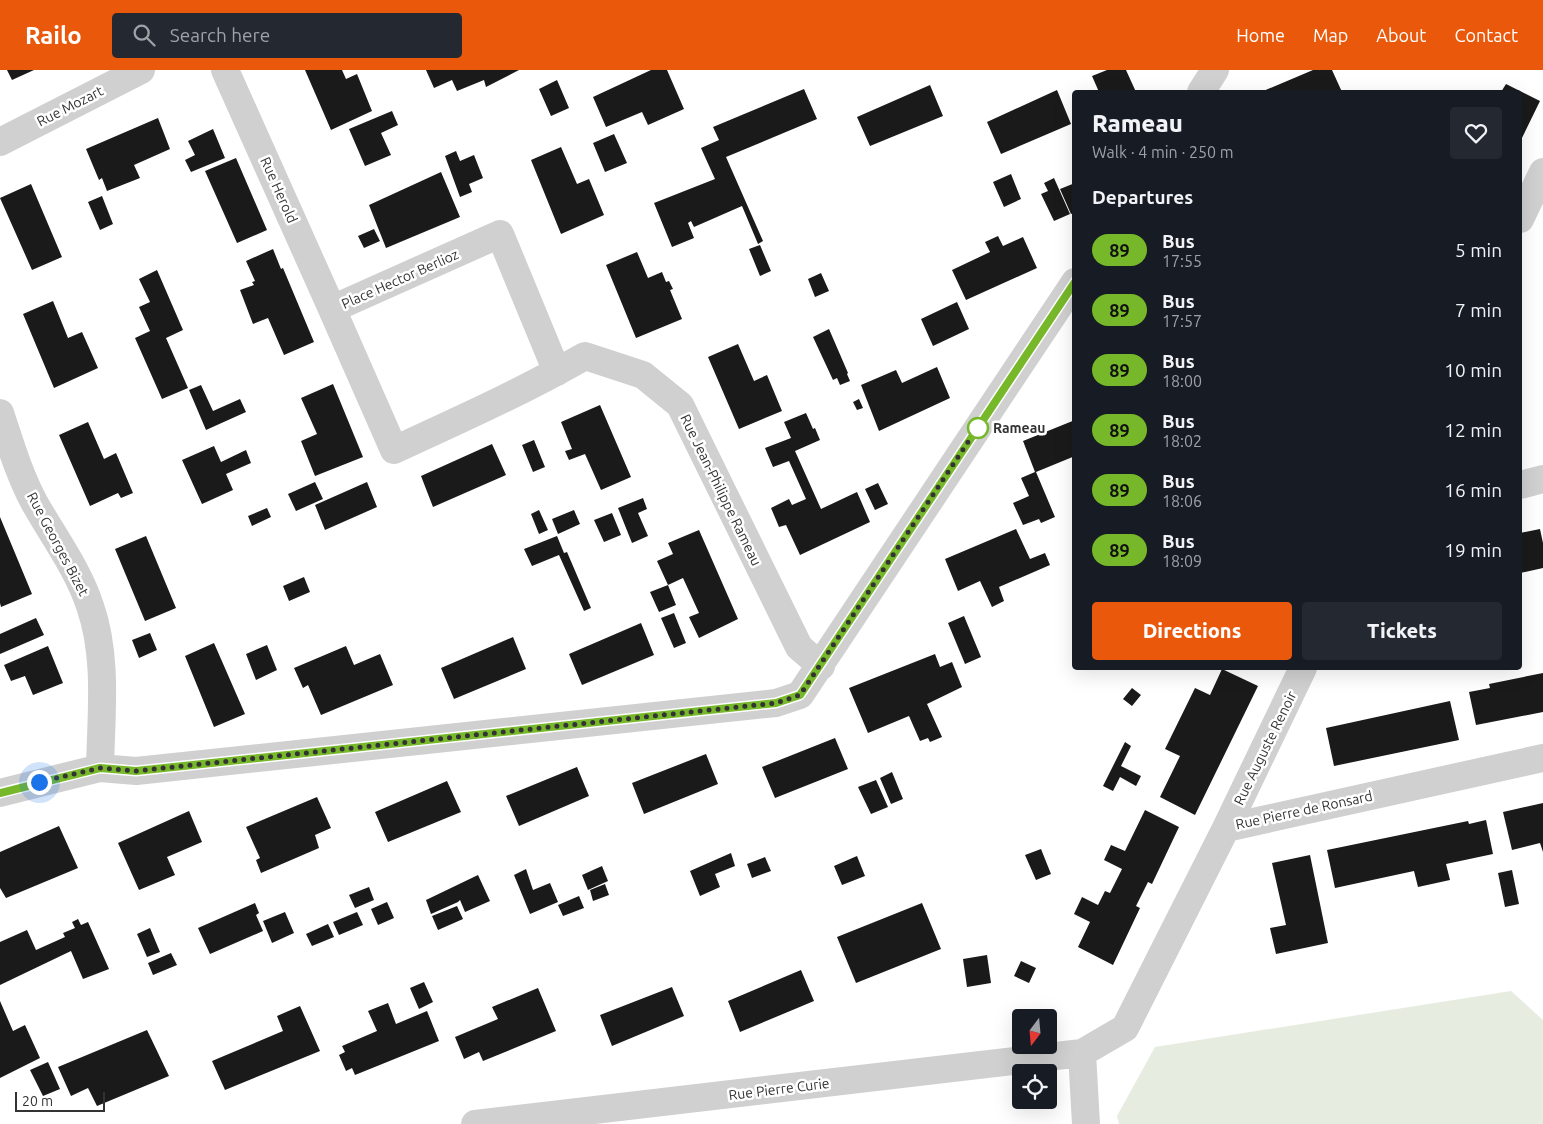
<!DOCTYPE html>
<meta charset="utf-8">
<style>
:root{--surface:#171b24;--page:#242831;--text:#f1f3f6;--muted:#9ea1a6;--accent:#ea580c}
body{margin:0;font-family:Ubuntu,sans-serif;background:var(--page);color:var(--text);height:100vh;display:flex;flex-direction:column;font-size:19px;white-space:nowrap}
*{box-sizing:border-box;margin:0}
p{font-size:16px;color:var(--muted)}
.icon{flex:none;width:28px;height:28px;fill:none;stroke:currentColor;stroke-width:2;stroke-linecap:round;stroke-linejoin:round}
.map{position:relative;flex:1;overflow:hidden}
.sheet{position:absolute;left:1072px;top:20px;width:450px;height:580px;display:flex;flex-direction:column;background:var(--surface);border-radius:5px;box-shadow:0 5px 20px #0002}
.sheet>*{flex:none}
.badge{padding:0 10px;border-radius:16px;font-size:18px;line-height:32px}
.needle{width:32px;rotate:196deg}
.fabs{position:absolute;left:1012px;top:939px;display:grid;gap:10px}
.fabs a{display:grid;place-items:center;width:45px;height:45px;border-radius:5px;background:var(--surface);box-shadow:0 5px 20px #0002;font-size:25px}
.scale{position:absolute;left:15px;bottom:12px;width:90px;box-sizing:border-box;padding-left:5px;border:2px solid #333;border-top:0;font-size:14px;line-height:18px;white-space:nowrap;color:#333;-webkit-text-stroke:4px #fff;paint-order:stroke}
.you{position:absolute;width:25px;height:25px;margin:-12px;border:4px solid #fff;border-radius:50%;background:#1a73e8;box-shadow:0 0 0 8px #1a73e833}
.map>.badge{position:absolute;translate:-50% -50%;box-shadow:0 0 0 2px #fff}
h2{padding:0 20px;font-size:19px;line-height:45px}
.round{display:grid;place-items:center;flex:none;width:52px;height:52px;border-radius:5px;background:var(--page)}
.head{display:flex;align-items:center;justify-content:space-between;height:85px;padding:0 20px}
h1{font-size:24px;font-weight:800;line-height:38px}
.primary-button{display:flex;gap:10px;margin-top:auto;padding:10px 20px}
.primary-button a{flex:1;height:58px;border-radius:5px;background:var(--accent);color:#fff;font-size:20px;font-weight:800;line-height:58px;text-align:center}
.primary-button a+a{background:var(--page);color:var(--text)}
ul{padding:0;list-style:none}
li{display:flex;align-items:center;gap:15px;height:60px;padding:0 20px}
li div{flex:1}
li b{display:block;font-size:19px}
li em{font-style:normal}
li .badge{min-width:55px;font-weight:700;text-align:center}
header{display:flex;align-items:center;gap:30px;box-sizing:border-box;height:70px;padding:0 25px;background:var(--accent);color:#fff}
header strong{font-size:24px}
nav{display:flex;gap:28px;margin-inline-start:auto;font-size:18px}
.search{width:350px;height:45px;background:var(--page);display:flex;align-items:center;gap:12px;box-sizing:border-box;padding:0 18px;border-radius:5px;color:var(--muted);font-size:19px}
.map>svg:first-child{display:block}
.green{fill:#e6ecdf}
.building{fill:#1a1a1a}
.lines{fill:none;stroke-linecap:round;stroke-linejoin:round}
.minor{stroke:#d0d0d0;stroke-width:28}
.line-casing{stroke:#fff;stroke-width:11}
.line{stroke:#76b82a;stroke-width:8}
.walk{stroke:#333;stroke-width:5;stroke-dasharray:0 9}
.stop-dot{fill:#fff;stroke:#76b82a;stroke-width:2.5}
.labels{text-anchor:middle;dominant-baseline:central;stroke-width:5;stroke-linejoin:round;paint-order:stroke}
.street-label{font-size:14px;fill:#333;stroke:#fff}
.stop-label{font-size:14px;font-weight:bold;fill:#333;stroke:#fff;text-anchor:start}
</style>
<header>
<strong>Railo</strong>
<div class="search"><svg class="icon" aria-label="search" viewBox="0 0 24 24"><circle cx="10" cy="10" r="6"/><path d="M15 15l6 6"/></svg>Search here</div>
<nav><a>Home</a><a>Map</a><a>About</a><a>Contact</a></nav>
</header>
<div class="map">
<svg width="1543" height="1054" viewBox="0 0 1543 1054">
<rect width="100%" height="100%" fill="#fff"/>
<!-- green -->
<path class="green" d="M1511,921L1543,950V1054H1119L1117,1046L1155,977Z"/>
<!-- building -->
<path class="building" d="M7,0H34L12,10Z
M305,0H342L346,9L357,4L372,41L331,60Z
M426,0H519L486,17L484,10L457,21L452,10L434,18Z
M651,0H667L684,39L648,55L642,42L606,57L593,27Z
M1107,0H1126L1136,22H1099L1092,6Z
M1313,0H1332L1342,22H1261Z
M557,10L569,38L551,46L539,19Z
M1506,14L1540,31L1520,72V22H1501Z
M930,15L943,46L870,76L857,47Z
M804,19L817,49L726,87L763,171L758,174L742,136L694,157L691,151L688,153L694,168L672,177L654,133L715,109L701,78L719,70L713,57Z
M1057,20L1071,54L1001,84L987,52Z
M392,41L398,55L381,63L391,85L365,96L349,59Z
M158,48L170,79L134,95L140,108L107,121L102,108L99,110L86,79Z
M213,59L225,88L191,102L185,90L195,85L188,71Z
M614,64L627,93L605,102L593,73Z
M561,77L577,114L589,109L604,145L561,164L531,90Z
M456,81L460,91L474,85L483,108L469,114L472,122L460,127L445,86Z
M236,88L267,160L237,173L205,101Z
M441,102L460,147L386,178L369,135Z
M1011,104L1021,129L1004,137L993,112Z
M1054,108L1070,144L1054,151L1041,124L1048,121L1044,113Z
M1075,113V143L1071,144L1060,119Z
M31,114L62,187L32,200L0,128Z
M102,126L113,154L100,160L88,132Z
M374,159L380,171L364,178L358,166Z
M998,166L1003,176L1023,167L1037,198L966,230L952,200L990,182L985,172Z
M760,175L771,201L760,206L749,179Z
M273,179L281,199L283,198L314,272L284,285L268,248L253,254L240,220L254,215L252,212L255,211L246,191Z
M637,182L648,208L662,202L666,212L669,211L673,219L670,220L682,249L636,268L606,195Z
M157,200L183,260L166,268L188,318L162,329L135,268L150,261L139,237L150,232L139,209Z
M821,203L829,221L815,227L808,209Z
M53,231L68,268L82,262L98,298L54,318L23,244Z
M957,232L969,259L933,276L921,249Z
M829,259L848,303L847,304L850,311L840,315L837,308L833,310L813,267Z
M738,274L754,311L767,305L782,341L739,359L708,287Z
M937,297L950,328L879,361L861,315L896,300L902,313Z
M333,314L363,387L315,406L301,371L317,364L301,328Z
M201,315L213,341L240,329L246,342L206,360L189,320Z
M859,329L863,338L857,340L853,332Z
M600,335L631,407L601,420L585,384L569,390L565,381L572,379L561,352Z
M806,343L813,359L815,358L820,370L795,381L821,439L857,422L870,452L800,485L786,455L779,457L771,438L789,429L792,435L806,429L789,391L773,397L765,378L791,368L784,352Z
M1075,350V386L1036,402L1055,447L1041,453L1039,449L1023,455L1013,433L1029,426L1021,408L1035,402L1023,371Z
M88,352L104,389L116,383L133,423L121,428L118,423L90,436L59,365Z
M534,370L545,397L533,402L522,375Z
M492,374L506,405L433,437L421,406Z
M214,376L221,392L246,380L251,393L226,404L233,420L202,434L182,390Z
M315,412L323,429L296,441L288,424Z
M367,412L377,437L325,460L315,435Z
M878,413L888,434L875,440L865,419Z
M643,428L647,439L638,443L648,466L632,473L618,438Z
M267,438L271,447L252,456L248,446Z
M539,440L548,460L539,464L531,444Z
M574,440L580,454L558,464L552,449Z
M612,443L621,465L604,472L594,450Z
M0,447L32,524L1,537L0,533Z
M1016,459L1030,489L1045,483L1050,495L999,517L1004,531L992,537L980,511L958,521L945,489Z
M1540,459L1543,473V498L1520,503V463Z
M699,460L738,549L699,568L689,547L699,543L683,508L668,515L657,491L673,484L668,473Z
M146,466L176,538L145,551L115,479Z
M557,466L564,483L567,482L591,538L584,541L559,485L532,496L524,479Z
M304,507L310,522L289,531L283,516Z
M668,515L676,535L659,542L650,522Z
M674,543L686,573L674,578L661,548Z
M964,546L981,587L965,594L948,553Z
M36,548L44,565L0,584V564Z
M641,553L654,585L582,615L569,584Z
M150,563L157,580L139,588L132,570Z
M513,567L526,599L454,629L441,598Z
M214,573L245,644L214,657L185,586Z
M267,575L277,600L256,610L246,584Z
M48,576L63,613L33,625L25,606L11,611L4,595Z
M346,576L354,595L380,584L393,615L321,645L308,615L303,618L294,598Z
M935,584L940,597L952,592L962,617L927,634L942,667L930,672L928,668L920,671L909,646L868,663L849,618Z
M1222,599L1258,616L1195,745L1160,727L1180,686L1165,679L1195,618L1210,625Z
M1543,603V642L1476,655L1469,622L1490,618L1489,614Z
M1132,618L1141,625L1132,636L1123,629Z
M1450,631L1459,670L1334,696L1326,658Z
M835,668L848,699L775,728L762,697Z
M1125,672L1131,676L1121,696L1141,706L1136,716L1120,707L1113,721L1103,716Z
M706,684L718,714L644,744L632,713Z
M577,697L589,726L519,756L506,726Z
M892,702L903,729L891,734L880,708Z
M876,710L888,737L871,744L858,717Z
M447,711L461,742L388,772L375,742Z
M317,727L331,758L315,765L319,778L261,803L256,790L260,788L246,757Z
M1543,733V782L1540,773L1512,780L1503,742Z
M1145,740L1179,757L1152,814L1148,812L1136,836L1140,838L1113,895L1078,877L1090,852L1074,844L1082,827L1098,835L1105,821L1110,823L1122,799L1104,790L1111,775L1125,781Z
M189,741L202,772L167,787L175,805L139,820L118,773Z
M1486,750L1493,784L1446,794L1450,810L1418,817L1414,801L1335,818L1327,780L1468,751L1469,754Z
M59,756L78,798L6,828L0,818V782Z
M1041,779L1051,804L1036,810L1025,785Z
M731,783L735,796L715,804L720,817L700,826L690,801Z
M1310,785L1328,873L1276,884L1270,858L1286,855L1272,793Z
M857,786L865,806L842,815L834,796Z
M765,787L771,801L752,808L747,794Z
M602,796L608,811L588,820L582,805Z
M526,799L533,820L550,813L558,832L530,844L514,805Z
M1512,800L1519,834L1505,837L1498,803Z
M478,805L490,831L465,842L460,830L458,832L431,844L426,830Z
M605,814L609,825L593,831L590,820Z
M369,817L374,830L355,838L349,825Z
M579,826L584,838L563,846L558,835Z
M387,832L394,848L378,855L371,839Z
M255,833L259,843L256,845L263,861L210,884L198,858Z
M922,833L941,879L856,913L837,867Z
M457,836L463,849L438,860L432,846Z
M285,842L294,863L272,873L263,851Z
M357,842L363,855L339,865L333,852Z
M78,849L81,855L88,852L109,899L83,909L71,881L0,915V872L27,860L36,880L65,867L63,863L75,858L72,852Z
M328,854L334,867L312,876L306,864Z
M150,858L160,882L147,887L137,864Z
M171,883L177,895L153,905L148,893Z
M987,885L991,913L967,917L963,889Z
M1021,891L1036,898L1029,913L1014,906Z
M801,900L814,931L740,962L728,931Z
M424,912L433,932L419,939L410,918Z
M672,917L684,946L612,976L600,945Z
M538,918L556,961L483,991L479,982L464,989L455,967L498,949L492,937Z
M0,931L13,961L25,955L40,988L0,1008Z
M388,933L396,954L427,941L439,971L355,1005L352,998L346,1001L339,985L345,982L342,976L377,961L368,941Z
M300,936L320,981L225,1020L212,991L283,961L277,946Z
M147,960L169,1006L97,1036L88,1018L71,1026L58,997Z
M48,992L60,1019L43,1026L30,1000Z"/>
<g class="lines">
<!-- minor -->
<path class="minor" d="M225,0L332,239
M1201,22L1215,0
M0,72L141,0
M1520,149L1543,102
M557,302L500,164L332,239L394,380C459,350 522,322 585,286L643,305L680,335L799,577L821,596
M0,343C10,373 19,404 34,432C53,466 78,499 90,536C108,587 101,646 100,698
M1520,415L1543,409
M0,723L100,698L136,701L776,633L800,625L1075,212
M1226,758L1303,598
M1082,983L1086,1054
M475,1054L1082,983L1125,958L1226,758L1543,688"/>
</g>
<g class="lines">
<defs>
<path id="line" d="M0,723L100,698L136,701L776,633L800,625L1075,212"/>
</defs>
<!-- line casing -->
<use href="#line" class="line-casing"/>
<!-- line -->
<use href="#line" class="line"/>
<!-- walk -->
<path class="walk" d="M39,712L100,698L136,701L776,633L800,625L982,351L978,358"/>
</g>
<!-- markers -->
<circle class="stop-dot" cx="978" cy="358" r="10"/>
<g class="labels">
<!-- street labels -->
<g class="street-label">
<text transform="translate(70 36) rotate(-27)">Rue Mozart</text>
<text transform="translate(279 120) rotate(66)">Rue Herold</text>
<text transform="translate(400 209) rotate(-24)">Place Hector Berlioz</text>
<text transform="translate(721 420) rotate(64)">Rue Jean-Philippe Rameau</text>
<text transform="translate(58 474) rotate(62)">Rue Georges Bizet</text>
<text transform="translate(1265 678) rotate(-64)">Rue Auguste Renoir</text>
<text transform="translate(1304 740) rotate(-12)">Rue Pierre de Ronsard</text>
<text transform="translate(779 1019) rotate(-7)">Rue Pierre Curie</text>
</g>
<!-- stop labels -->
<g class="stop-label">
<text x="993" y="358">Rameau</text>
</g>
</g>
</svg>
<div class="fabs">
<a><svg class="needle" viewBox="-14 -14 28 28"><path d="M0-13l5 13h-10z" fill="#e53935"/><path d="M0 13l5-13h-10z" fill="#9ea1a6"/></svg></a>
<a><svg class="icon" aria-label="locate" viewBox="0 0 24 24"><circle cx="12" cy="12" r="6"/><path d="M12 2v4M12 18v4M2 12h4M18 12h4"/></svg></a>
</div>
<div class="scale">20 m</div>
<div class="you" style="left:39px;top:712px"></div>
<section class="sheet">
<div class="head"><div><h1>Rameau</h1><p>Walk · 4 min · 250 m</p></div><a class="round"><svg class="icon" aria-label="heart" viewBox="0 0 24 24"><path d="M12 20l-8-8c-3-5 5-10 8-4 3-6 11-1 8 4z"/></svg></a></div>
<h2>Departures</h2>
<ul>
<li><span class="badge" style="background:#76b82a;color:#111">89</span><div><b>Bus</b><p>17:55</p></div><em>5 min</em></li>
<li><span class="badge" style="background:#76b82a;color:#111">89</span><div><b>Bus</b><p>17:57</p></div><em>7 min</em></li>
<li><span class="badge" style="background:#76b82a;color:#111">89</span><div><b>Bus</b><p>18:00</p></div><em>10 min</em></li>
<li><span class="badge" style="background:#76b82a;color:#111">89</span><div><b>Bus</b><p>18:02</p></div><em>12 min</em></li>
<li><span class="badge" style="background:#76b82a;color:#111">89</span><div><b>Bus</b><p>18:06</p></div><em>16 min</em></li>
<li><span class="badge" style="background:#76b82a;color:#111">89</span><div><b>Bus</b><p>18:09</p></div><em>19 min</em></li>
</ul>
<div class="primary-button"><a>Directions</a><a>Tickets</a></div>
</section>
</div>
